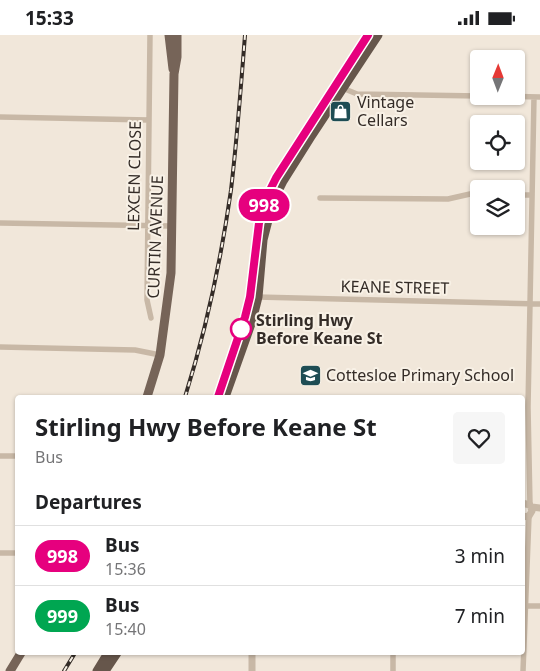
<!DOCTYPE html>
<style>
:root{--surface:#fff;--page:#f6f6f6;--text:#202124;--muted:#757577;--line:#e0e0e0}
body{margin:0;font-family:"Noto Sans",sans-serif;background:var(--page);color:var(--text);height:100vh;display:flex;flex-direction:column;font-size:19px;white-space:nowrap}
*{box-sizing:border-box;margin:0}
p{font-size:16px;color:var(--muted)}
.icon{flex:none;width:28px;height:28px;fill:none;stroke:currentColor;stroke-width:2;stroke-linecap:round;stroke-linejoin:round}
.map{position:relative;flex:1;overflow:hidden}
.details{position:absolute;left:15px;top:360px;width:510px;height:260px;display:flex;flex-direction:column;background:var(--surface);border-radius:5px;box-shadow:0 1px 4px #0004}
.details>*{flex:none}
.badge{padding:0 10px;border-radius:16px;font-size:18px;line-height:32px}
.needle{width:32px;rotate:1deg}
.fabs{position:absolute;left:470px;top:15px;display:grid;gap:10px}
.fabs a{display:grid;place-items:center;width:55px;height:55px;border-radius:5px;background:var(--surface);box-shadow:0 1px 4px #0004;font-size:25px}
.map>.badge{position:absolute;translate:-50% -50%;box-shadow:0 0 0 2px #fff}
h2{padding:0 20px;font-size:19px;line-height:45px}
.round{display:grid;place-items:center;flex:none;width:52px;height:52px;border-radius:5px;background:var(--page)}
.summary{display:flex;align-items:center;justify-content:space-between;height:85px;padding:0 20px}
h1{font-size:24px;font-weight:700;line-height:38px}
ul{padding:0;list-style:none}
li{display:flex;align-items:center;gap:15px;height:60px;padding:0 20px;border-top:1px solid var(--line)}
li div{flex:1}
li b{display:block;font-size:19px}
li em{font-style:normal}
li .badge{min-width:55px;font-weight:700;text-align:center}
.status{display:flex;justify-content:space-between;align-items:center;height:35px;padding:0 25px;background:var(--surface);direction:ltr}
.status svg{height:14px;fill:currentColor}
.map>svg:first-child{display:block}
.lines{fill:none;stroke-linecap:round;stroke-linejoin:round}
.minor{stroke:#c8b8a6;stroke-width:5.5}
.tertiary{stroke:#c8b8a6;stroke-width:7}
.primary{stroke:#766458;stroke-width:9}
.trunk{stroke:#66564b;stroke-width:9}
.rail-casing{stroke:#342c27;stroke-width:4}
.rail{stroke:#f8f1e6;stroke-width:2;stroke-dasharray:5.5;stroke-linecap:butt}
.line-casing{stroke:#fff;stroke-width:11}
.line{stroke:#e6007e;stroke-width:8}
.stop-dot{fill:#fff;stroke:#e6007e;stroke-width:2.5}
.labels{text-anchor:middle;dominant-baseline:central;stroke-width:4;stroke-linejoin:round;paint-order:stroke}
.poi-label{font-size:16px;fill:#342c27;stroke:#f8f1e6;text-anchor:start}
.street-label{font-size:16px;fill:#342c27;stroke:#f8f1e6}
.stop-label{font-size:16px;font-weight:bold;fill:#342c27;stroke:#f8f1e6;text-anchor:start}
</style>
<div class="status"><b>15:33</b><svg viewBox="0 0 49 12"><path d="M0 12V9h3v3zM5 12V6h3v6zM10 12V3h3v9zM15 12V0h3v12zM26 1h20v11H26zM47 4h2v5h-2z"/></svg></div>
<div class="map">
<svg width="540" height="636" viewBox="0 0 540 636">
<rect width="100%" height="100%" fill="#f1e7da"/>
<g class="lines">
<!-- minor -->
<path class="minor" d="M150,0L147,265L151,283
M340,52L357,59L479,61
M492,61L540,62
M0,82L149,85
M516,160H532
M320,163L448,164L470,159H479
M0,188L171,191
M257,262L540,269
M0,312L135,315L160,320
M0,421H18
M530,470L528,372L534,62
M0,518H18
M522,571H540
M393,636V618
M523,636L529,481"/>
<!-- tertiary -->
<path class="tertiary" d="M522,468L530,470L532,476L529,481L522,482
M532,472L540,473
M252,636V618"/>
<!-- primary -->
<path class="primary" d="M169,0L173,34
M147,362L160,320L171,238L174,39L177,22V0
M10,636L21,618"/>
<!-- trunk -->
<path class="trunk" d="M218,362L245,282L250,261L259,188L268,158L276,143L368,0
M225,362L252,286L258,262L263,205L273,166L283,146L310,103L378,0
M97,636L108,618
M105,636L117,618"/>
<defs>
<path id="rail" d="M185,362C206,295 221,225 231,155C237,104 241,52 245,0
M64,636L75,618"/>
</defs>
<!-- rail casing -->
<use href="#rail" class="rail-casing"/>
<!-- rail -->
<use href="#rail" class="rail"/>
</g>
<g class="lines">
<defs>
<path id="line" d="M218,362L245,282L250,262L259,188L269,157L276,143L368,0"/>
</defs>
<!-- line casing -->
<use href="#line" class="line-casing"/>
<!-- line -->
<use href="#line" class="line"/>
</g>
<!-- icons -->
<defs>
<symbol id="shop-square" viewBox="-11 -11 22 22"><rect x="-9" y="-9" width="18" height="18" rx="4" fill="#1e4d54" stroke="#f8f1e6"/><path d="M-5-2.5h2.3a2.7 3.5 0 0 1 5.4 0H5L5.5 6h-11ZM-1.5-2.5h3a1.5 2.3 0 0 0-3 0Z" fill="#fff"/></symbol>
<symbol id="school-square" viewBox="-11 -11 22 22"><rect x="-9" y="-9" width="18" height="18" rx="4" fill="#1e4d54" stroke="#f8f1e6"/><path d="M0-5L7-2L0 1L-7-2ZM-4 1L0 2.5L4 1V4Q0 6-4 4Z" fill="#fff"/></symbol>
</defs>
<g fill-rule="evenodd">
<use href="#shop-square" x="328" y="64" width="25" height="25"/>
<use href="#school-square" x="298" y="328" width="25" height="25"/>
</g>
<!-- markers -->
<circle class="stop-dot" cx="241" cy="294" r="10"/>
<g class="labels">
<!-- poi labels -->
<g class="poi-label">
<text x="357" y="67">Vintage<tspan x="357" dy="18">Cellars</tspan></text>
<text x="326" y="340">Cottesloe Primary School</text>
</g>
<!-- street labels -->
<g class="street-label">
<text transform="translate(134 141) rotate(-89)">LEXCEN CLOSE</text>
<text transform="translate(155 202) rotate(-88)">CURTIN AVENUE</text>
<text transform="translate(395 252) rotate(1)">KEANE STREET</text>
</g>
<!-- stop labels -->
<g class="stop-label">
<text x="256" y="285">Stirling Hwy<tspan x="256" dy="18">Before Keane St</tspan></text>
</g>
</g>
</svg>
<div class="fabs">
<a><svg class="needle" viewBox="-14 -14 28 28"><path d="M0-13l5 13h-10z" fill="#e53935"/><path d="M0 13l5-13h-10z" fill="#757577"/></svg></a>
<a><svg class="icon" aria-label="locate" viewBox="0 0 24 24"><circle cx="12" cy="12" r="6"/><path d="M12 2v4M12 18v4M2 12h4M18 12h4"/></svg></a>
<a><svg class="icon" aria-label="layers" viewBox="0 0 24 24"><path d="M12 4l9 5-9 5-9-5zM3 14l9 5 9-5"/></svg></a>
</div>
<b class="badge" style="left:264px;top:170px;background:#e6007e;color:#fff">998</b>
<section class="details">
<div class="summary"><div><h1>Stirling Hwy Before Keane St</h1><p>Bus</p></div><a class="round"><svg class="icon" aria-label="heart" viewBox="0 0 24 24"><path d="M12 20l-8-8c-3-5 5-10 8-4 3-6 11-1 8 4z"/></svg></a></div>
<h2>Departures</h2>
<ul>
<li><span class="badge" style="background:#e6007e;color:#fff">998</span><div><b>Bus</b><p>15:36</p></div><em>3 min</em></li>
<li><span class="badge" style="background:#00a651;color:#fff">999</span><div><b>Bus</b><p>15:40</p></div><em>7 min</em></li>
</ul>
</section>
</div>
